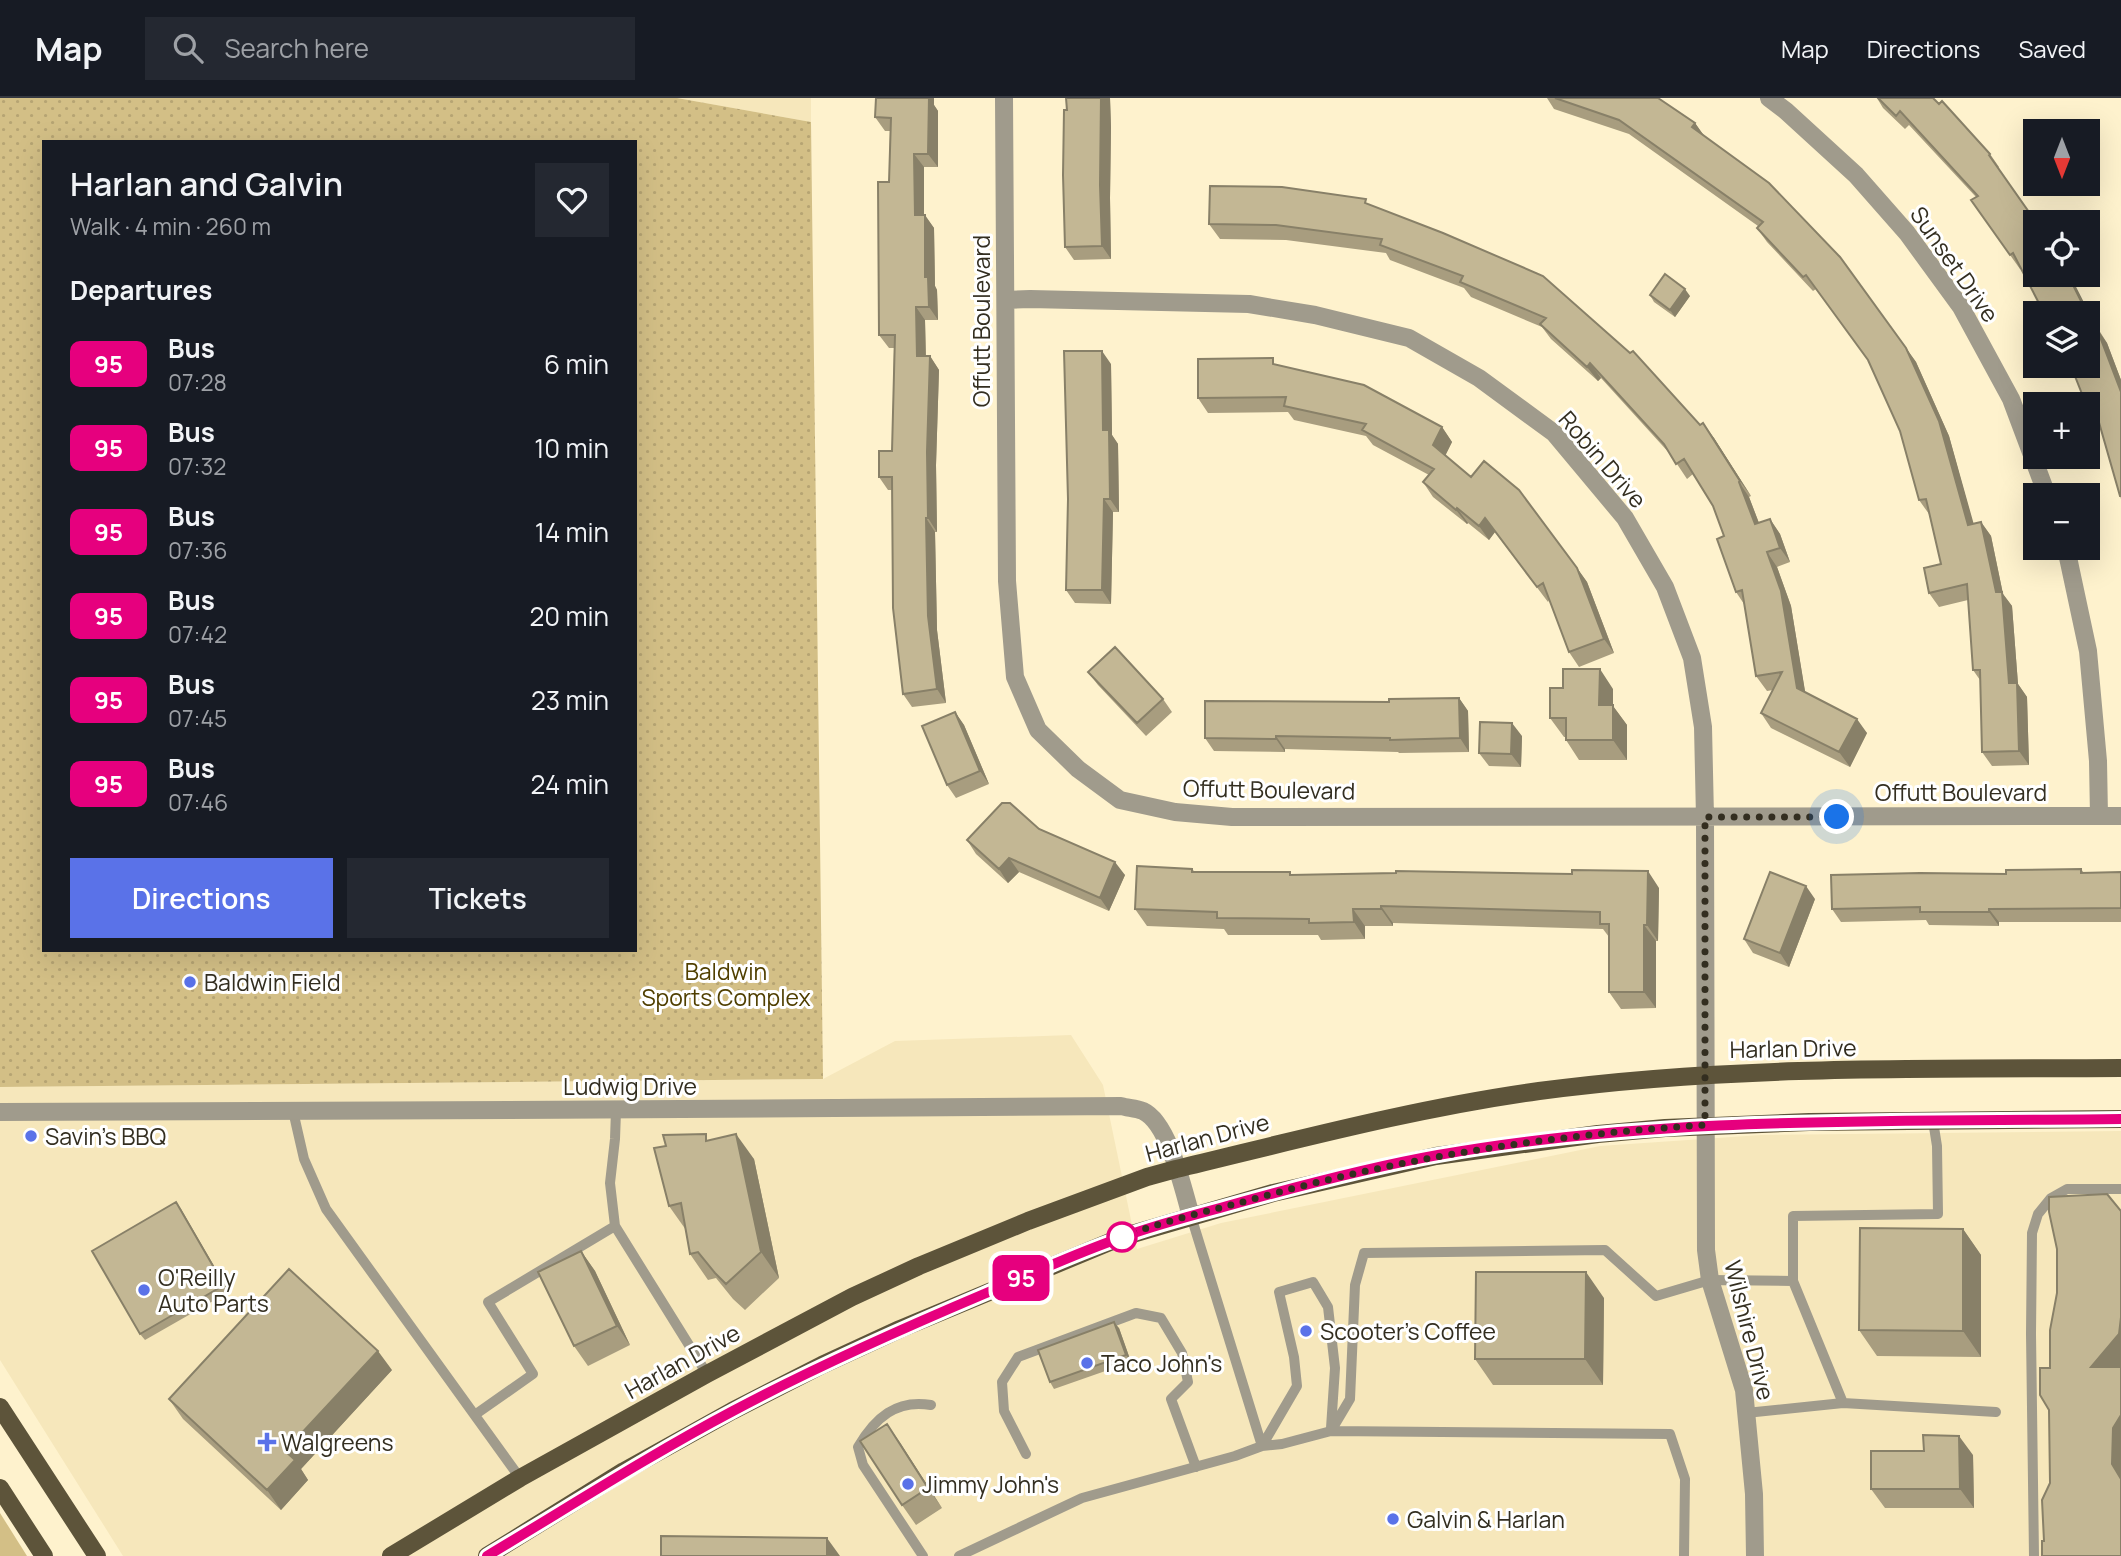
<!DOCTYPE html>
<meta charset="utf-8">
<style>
:root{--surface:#171b24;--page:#242831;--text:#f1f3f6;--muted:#9ea1a6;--line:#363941;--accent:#5a72e8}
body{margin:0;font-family:Manrope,sans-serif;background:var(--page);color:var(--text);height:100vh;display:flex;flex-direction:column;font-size:26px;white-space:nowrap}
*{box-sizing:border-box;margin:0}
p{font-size:23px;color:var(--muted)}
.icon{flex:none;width:38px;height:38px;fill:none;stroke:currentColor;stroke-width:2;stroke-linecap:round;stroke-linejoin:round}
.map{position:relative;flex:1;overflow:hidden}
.side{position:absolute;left:42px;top:42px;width:595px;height:812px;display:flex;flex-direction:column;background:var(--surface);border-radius:0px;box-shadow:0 7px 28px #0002}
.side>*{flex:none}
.badge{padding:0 14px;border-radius:10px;font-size:24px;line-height:46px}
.needle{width:46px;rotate:180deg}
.tools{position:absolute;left:2023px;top:21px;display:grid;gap:14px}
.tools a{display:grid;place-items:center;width:77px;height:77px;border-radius:0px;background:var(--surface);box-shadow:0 7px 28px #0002;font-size:35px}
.you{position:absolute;width:35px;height:35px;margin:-18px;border:5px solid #fff;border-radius:50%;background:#1a73e8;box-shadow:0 0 0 10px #1a73e833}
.map>.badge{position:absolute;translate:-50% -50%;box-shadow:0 0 0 4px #fff}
h2{padding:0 28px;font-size:26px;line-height:63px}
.round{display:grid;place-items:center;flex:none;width:74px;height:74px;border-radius:0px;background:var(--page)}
.overview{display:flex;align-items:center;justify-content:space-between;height:119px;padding:0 28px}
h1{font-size:33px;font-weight:600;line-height:52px}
.primary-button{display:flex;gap:14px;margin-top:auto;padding:14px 28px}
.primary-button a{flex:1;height:80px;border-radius:0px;background:var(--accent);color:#fff;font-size:28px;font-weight:600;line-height:80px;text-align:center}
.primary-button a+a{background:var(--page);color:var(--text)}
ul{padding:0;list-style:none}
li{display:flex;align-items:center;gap:21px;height:84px;padding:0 28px}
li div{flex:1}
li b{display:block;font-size:26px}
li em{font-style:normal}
li .badge{min-width:77px;font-weight:700;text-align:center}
header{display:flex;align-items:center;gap:42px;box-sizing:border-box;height:98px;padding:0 35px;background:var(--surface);border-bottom:2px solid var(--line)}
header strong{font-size:33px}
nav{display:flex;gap:38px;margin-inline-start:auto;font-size:24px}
.search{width:490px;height:63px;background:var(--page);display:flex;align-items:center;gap:18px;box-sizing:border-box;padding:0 24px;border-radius:0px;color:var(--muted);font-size:26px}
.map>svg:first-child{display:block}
.built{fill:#f6e7bb}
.grass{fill:#d3bf86}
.park{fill:url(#park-dots);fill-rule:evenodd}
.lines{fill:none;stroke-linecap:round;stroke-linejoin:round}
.service{stroke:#a09b8c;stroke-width:10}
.minor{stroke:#a09b8c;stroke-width:18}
.primary{stroke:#5d543a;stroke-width:18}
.wall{fill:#a89d7f}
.shaded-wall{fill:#888068}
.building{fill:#c3b794;stroke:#888068;stroke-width:2}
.line-casing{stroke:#fff;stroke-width:16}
.line{stroke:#e6007e;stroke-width:10}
.walk{stroke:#332e20;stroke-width:7;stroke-dasharray:0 12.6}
.poi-dot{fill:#5a72e8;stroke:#fff;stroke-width:2.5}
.stop-dot{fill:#fff;stroke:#e6007e;stroke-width:3.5}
.labels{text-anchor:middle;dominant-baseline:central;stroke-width:6;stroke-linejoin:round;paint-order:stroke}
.street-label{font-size:23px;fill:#332e20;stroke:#fff}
.park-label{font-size:23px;fill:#503f00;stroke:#fff}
.poi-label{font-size:23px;fill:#332e20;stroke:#fff;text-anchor:start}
</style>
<header>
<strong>Map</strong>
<div class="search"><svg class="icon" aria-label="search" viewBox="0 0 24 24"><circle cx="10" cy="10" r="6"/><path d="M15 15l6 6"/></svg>Search here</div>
<nav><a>Map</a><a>Directions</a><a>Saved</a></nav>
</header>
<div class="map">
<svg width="2121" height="1458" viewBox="0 0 2121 1458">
<defs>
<pattern id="park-dots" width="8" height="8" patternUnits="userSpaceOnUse" patternTransform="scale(1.75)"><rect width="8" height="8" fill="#d3bf86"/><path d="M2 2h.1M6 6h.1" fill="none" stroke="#b6a473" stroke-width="1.8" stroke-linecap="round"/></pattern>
</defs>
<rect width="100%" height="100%" fill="#fef2cd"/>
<!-- built -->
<path class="built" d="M677,0H811V24Z
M1071,937L1103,987L1137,1151L1221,1125L1600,1048L1761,1037L2121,1033V1458H123L0,1262V989L823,981L895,943Z"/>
<!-- grass -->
<path class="grass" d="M0,1415L27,1458H0Z"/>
<!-- park -->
<path class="park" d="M0,0H677L811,24L823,981L0,989ZM44,44H635V852H44Z"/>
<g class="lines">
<!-- service -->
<path class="service" d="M293,1013L304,1061L326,1111L520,1380
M616,1013L615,1041L610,1085L615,1128L707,1276
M1191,1118L1262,1348
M1843,1305L1996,1314
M1746,1315L1843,1305L1793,1183
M476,1316L533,1276L488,1204L615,1128
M1331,1333L1350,1301L1355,1187L1364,1155L1605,1152L1656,1198L1710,1182L1793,1183V1118L1938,1116L1937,1048L1933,1023
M1262,1348L1297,1288L1294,1259L1279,1194L1313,1184L1328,1209L1335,1270L1331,1330
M1026,1356L1004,1313L1002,1284L1018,1259L1136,1215L1161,1220L1182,1255L1188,1284L1171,1301L1196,1369
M923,1458L863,1367L858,1349C875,1320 896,1301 931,1307
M959,1458L1082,1400L1235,1358L1262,1348L1282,1346L1331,1333L1670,1336L1685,1381L1684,1458
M2034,1458L2031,1236L2032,1135L2038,1116L2051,1100L2067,1091H2121"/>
<!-- minor -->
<path class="minor" d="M1004,0L1007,483L1015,579L1038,632L1078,671L1120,702L1175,714L1232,719L2121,718
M1769,0L1786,13L1856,77L1907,135L1961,209L2011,301L2047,397
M1006,202L1030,201L1249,206L1315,217L1409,240L1479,280L1554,335L1625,420L1665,489L1692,560L1703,629L1705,719L1706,1152L1710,1182L1744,1292L1754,1396L1755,1458
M2066,450L2088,553L2098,663L2099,718
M0,1014C374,1012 747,1012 1121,1008C1127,1010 1136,1010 1143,1013C1169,1025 1183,1091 1191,1118"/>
<!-- primary -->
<path class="primary" d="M0,1309L97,1458
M0,1390L44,1458
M391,1458L520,1380L707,1276L852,1199L919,1168L1028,1123L1147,1079L1176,1071C1297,1042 1416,1010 1539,993C1732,967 1927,971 2121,970
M487,1458L624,1373L732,1313L822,1267L900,1231L1122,1139L1273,1095L1436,1058L1598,1036L1665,1030L1809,1024L2121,1021"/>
</g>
<!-- wall -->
<path class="wall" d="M876,0H934V7L938,13V69H924V117L934,130L935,188L937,192L938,222H925L926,258H930L939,272L936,367L937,434H935L937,532L946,605L912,609L903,596L892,392H888L879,379L892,353L894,250H889L879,237L889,84L890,33H885L875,19Z
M1066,0H1110L1111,29L1110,100L1111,161L1074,162L1065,149Z
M1547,0H1658L1695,25L1704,38L1906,250L1916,264L1949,338L1973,426L1981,424L1991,438L2003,496L2012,508L2018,586L2027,599L2029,667L1992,668L1982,654L1980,582L1973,572L1968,502L1939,509L1929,495L1941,466L1929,416L1919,402L1900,333L1869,263L1816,191L1813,193L1767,144L1757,130L1758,128L1629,36L1554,11Z
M1877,0H1933L1990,56L1999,69L1998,70L2107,245L2121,282V401L2101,329L2099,330L2090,317L2088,268L2021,170L2020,171L1971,102L1976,99L1909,27L1905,31L1883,10Z
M1371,107L1443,135L1700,327L1714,340L1751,398L1749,399L1759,425L1770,421L1780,436L1790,464L1777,469L1791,508L1805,594L1867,635L1850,669L1771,630L1761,615L1773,592L1767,593L1756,578L1744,506L1736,494L1724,438L1713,408L1693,376L1687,381L1671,357L1601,280L1598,283L1551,241L1542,229L1471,199L1464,190L1390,162L1386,155L1286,142L1220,141L1209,126Z
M1650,197L1690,198L1675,219L1654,204Z
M1111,266L1112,337L1118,346L1119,414H1113L1111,506L1075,505L1066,492Z
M1278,268L1442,329L1452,344L1445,358L1577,470L1587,484L1614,555L1579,569L1569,554L1549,502L1548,504L1495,434L1489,442L1468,425L1467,426L1433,399L1423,384L1429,377L1373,347L1366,338L1294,322L1288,314L1208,315L1198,300Z
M1088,574L1163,601L1172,614L1146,638L1098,587Z
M1613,591V608L1627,627V662H1579L1566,642V639H1564L1550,620Z
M1459,600L1468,613L1469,654L1399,655L1398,654L1285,651V654L1214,653L1205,640L1389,604Z
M955,614L964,627L989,686L956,700L947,687Z
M1522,638L1521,669L1489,668L1479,655Z
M1039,731L1125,777L1109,813L1019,774L1008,785L976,756L967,742Z
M1192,771L1195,774L1659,790L1658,843H1656V910L1621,911L1609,894V839L1603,831L1393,825V828H1365V841L1321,842L1318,837H1228L1224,831L1147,828L1135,811Z
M2081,771L2084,775L2121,774V824H1999V828L1929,827L1926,822L1841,824L1832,811L2006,776Z
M1815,801L1789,869L1753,855L1744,841Z
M710,1042L754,1061L779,1180L745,1212L733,1201L716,1180L708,1182L690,1156L686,1132L669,1108Z
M176,1104L229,1194L145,1242L140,1236Z
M1963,1131L1981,1157V1259L1877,1258L1859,1232Z
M581,1153L595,1173L630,1247L588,1268L574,1248Z
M1604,1200L1603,1287H1493L1475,1261Z
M1119,1230L1131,1264L1054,1291L1050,1284Z
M392,1272L301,1371L308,1382L281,1412L183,1321L169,1301Z
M887,1326L942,1410L916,1427L902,1407Z
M1973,1357L1974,1410H1885L1871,1391Z"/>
<!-- shaded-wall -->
<path class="shaded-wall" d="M925,0H934V7L938,13V69L928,56Z
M1101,0H1110L1111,29L1110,100L1111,161L1102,148L1100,87Z
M1695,25L1705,39L1692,29Z
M914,56L924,69V130L915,117Z
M925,117L934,130L935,188L937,192L938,222L929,209L925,179Z
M2068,177H2070L2098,232L2107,245L2121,282V294L2088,215Z
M1685,191L1690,198L1675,219L1670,212Z
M916,209L925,222L926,271L917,258Z
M1906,250L1916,264L1949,338L1978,441L1968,427Z
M1102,253L1111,266L1112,337L1118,346L1119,414L1110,401L1103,332Z
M930,258L939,272L936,367L937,434L928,420L927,354Z
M1590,265L1601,280L1598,283L1587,269Z
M1703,325L1714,340L1751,398L1740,383Z
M1442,329L1452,344L1443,362L1433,347Z
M1739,384L1749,399L1765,441L1755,426Z
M1104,401L1113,414L1111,506L1102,492Z
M1457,410L1468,425L1467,426L1456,412Z
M926,420L935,434L937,532L946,605L937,591L928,518Z
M1485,420L1495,434L1489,442L1479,428Z
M1770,421L1780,436L1790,464L1780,450Z
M1981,424L1991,438L2003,496L2012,508L2018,586L2027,599L2029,667L2019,653L1996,494Z
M1767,454L1777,469L1791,508L1807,605L1797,590Z
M1577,470L1587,484L1614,555L1604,541Z
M1600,571L1613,591V608L1627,627V662L1613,642L1599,607Z
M1459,600L1468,613L1469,654L1460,640Z
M955,614L964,627L989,686L980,673Z
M1857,621L1867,635L1850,669L1839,654Z
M1512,625L1522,638L1521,669L1511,656Z
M1276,638L1285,651V654L1276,641Z
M1009,760L1019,774L1008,785L999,771Z
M1115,764L1125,777L1109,813L1100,800Z
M1648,773L1659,790L1658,843L1647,827Z
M1806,788L1815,801L1789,869L1780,855Z
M1381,808L1393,825V828L1381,811Z
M1353,811L1365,828V841L1354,824Z
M1989,811L1999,824V828L1989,814Z
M1644,827L1656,843V910L1644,894Z
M736,1036L754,1061L779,1180L761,1154Z
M176,1104L181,1111L229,1194L224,1187Z
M1963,1131L1981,1157V1259L1963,1233Z
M581,1153L595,1173L630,1247L617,1228Z
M1586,1174L1604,1200L1603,1287L1585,1261Z
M2121,1219V1281L2091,1269Z
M1114,1224L1119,1230L1131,1264L1126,1257Z
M378,1253L392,1272L301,1371L308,1382L281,1412L267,1392L285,1353Z
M2121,1317V1381L2112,1366L2113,1330Z
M887,1326L901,1346L942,1410L928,1390Z
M1959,1338L1973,1357L1974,1410L1960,1391Z
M827,1440L840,1458H827Z"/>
<!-- building -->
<path class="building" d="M876,0H929L928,56H914L915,117H925V179H928L929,209H916L917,258H930L927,354L928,420H926L928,518L937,591L903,596L893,510L892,379H879V353H892L895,237H879L878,84H889L891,20L875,19Z
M1066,0H1101L1100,87L1102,148L1065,149L1063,77L1064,12H1067Z
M1555,0H1658L1695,25L1692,29L1769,85L1840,159L1906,250L1939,323L1968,427L1981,424L1996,494H2002L2009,585H2017L2019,653L1982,654L1980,572H1973L1967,486L1929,495L1924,470L1941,466L1926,401L1919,402L1900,333L1868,262L1806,177L1803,179L1757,130L1763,124L1619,22Z
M1878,0H1933L1939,6L1942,3L1990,56L1989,57L2036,124L2035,177H2068L2087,215H2044L2013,155L2010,157L1971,102L1978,98L1900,13L1896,18Z
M1210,88L1282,89L1366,101L1365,105L1443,135L1543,178L1630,255L1633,253L1700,327L1703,325L1740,383L1739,384L1755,426L1770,421L1780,450L1767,454L1781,493L1797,590L1857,621L1839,654L1761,615L1782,574L1756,578L1742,492L1736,494L1717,441L1724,438L1713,408L1684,361L1676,366L1664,346L1590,265L1587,269L1540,226L1546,220L1460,184L1463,178L1380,147L1382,141L1276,127L1209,126Z
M1665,176L1685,191L1670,212L1650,197Z
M2088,217L2095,232L2097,231L2121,294V398H2120L2096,314L2090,317L2088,311V306H2086L2071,268H2088Z
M1064,253H1102L1103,332H1109L1110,401H1104L1102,492H1066L1068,401Z
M1273,260V266L1364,287L1442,329L1433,347L1471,379L1484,363L1519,392L1577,470L1604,541L1569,554L1543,485L1537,489L1485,420L1479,428L1457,410L1456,412L1423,384L1434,371L1362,332L1366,326L1284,308L1286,299L1198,300V261Z
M1115,549L1163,601L1137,625L1088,574Z
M1563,571H1600L1599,607H1613V642H1566V620H1550V590H1563Z
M1459,600L1460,640L1390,642V640L1276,638V641L1205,640V603L1389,604V601Z
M955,614L980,673L947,687L922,628Z
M1480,624L1512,625L1511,656L1479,655Z
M1002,705H1010L1039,731L1115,764L1100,800L1009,760L999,771L967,742Z
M1137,768L1192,771V774H1290V777L1396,775V773L1572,776V772L1648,773L1647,827H1644V894H1609V826H1600V814L1381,808V811H1353L1354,824L1309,825V821L1217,820V814L1135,811Z
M2081,771V775L2121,774V810L1989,811V814H1920V809L1832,811L1831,777L1920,775L2006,776V772Z
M1770,774L1806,788L1780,855L1744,841Z
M706,1036V1043L736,1036L761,1154L726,1186L715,1175L698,1154L690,1156L681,1105L669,1108L654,1050L666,1048L663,1037Z
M2107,1096L2121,1113V1219L2119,1236L2091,1269H2121V1317L2113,1330L2112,1366L2121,1381V1458H2042V1443H2044L2042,1402L2050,1385L2049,1312L2040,1297V1270H2050V1232L2057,1195V1151L2049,1114V1099Z
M176,1104L224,1187L140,1236L92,1153Z
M1860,1130L1963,1131V1233L1859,1232Z
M581,1153L617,1228L574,1248L538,1174Z
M289,1171L378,1253L285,1353L295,1362L267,1392L169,1301Z
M1476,1174H1586L1585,1261H1475Z
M1114,1224L1126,1257L1050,1284L1038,1252Z
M887,1326L928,1390L902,1407L860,1343Z
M1923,1337L1959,1338L1960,1391H1871V1353H1924Z
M661,1438L827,1440V1458H661Z"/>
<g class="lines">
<defs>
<path id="line" d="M487,1458C569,1409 648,1358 733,1313C815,1269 899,1232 984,1196C1029,1177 1074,1156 1120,1140C1152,1128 1186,1119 1220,1110C1291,1090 1365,1070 1438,1057C1664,1017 1893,1024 2121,1021"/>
</defs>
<!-- line casing -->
<use href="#line" class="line-casing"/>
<!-- line -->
<use href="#line" class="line"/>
<!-- walk -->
<path class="walk" d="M1122,1139C1158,1125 1200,1115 1239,1105C1393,1061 1546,1037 1705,1027V719H1837"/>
</g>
<!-- markers -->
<g class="poi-dot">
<circle cx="190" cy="884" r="7"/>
<circle cx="31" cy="1038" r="7"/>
<circle cx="144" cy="1192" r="7"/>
<circle cx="1306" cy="1233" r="7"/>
<circle cx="1087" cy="1265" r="7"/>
<path d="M263.5 1333.5h7v7h7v7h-7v7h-7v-7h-7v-7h7z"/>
<circle cx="908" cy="1386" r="7"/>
<circle cx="1393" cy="1421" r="7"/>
</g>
<circle class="stop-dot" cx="1122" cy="1139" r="14"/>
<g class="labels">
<!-- street labels -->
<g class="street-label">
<text transform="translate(1955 166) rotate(55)">Sunset Drive</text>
<text transform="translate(981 223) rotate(-90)">Offutt Boulevard</text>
<text transform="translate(1603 361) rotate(49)">Robin Drive</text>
<text transform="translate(1269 691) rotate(1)">Offutt Boulevard</text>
<text x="1961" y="694">Offutt Boulevard</text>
<text transform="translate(1793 950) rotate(-1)">Harlan Drive</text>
<text x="630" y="988">Ludwig Drive</text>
<text transform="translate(1207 1039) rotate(-15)">Harlan Drive</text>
<text transform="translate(1750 1232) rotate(76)">Wilshire Drive</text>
<text transform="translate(682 1263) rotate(-29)">Harlan Drive</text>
</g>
<!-- park labels -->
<g class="park-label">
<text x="726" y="873">Baldwin<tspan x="726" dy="26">Sports Complex</tspan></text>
</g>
<!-- poi labels -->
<g class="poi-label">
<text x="204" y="884">Baldwin Field</text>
<text x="45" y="1038">Savin's BBQ</text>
<text x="158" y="1179">O'Reilly<tspan x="158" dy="26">Auto Parts</tspan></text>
<text x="1320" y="1233">Scooter's Coffee</text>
<text x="1101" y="1265">Taco John's</text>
<text x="281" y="1344">Walgreens</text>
<text x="922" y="1386">Jimmy John's</text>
<text x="1407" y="1421">Galvin &amp; Harlan</text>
</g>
</g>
</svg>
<div class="tools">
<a><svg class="needle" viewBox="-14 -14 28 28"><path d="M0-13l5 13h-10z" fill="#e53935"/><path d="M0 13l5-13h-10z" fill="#9ea1a6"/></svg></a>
<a><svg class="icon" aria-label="locate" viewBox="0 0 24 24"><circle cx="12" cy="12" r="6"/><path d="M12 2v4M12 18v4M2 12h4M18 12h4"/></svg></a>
<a><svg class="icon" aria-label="layers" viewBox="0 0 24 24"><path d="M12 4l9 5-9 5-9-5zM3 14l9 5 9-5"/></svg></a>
<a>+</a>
<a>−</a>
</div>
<div class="you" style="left:1837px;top:719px"></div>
<b class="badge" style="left:1021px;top:1180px;background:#e6007e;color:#fff">95</b>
<section class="side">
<div class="overview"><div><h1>Harlan and Galvin</h1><p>Walk · 4 min · 260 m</p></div><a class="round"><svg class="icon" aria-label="heart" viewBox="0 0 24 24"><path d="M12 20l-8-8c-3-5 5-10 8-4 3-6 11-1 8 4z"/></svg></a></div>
<h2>Departures</h2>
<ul>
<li><span class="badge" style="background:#e6007e;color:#fff">95</span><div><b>Bus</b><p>07:28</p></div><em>6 min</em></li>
<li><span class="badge" style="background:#e6007e;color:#fff">95</span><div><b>Bus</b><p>07:32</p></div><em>10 min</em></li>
<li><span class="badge" style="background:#e6007e;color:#fff">95</span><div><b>Bus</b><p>07:36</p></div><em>14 min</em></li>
<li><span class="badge" style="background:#e6007e;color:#fff">95</span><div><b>Bus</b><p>07:42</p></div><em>20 min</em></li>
<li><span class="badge" style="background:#e6007e;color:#fff">95</span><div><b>Bus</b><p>07:45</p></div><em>23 min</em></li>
<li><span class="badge" style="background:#e6007e;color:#fff">95</span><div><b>Bus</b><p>07:46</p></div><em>24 min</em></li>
</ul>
<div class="primary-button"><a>Directions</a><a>Tickets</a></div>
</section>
</div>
